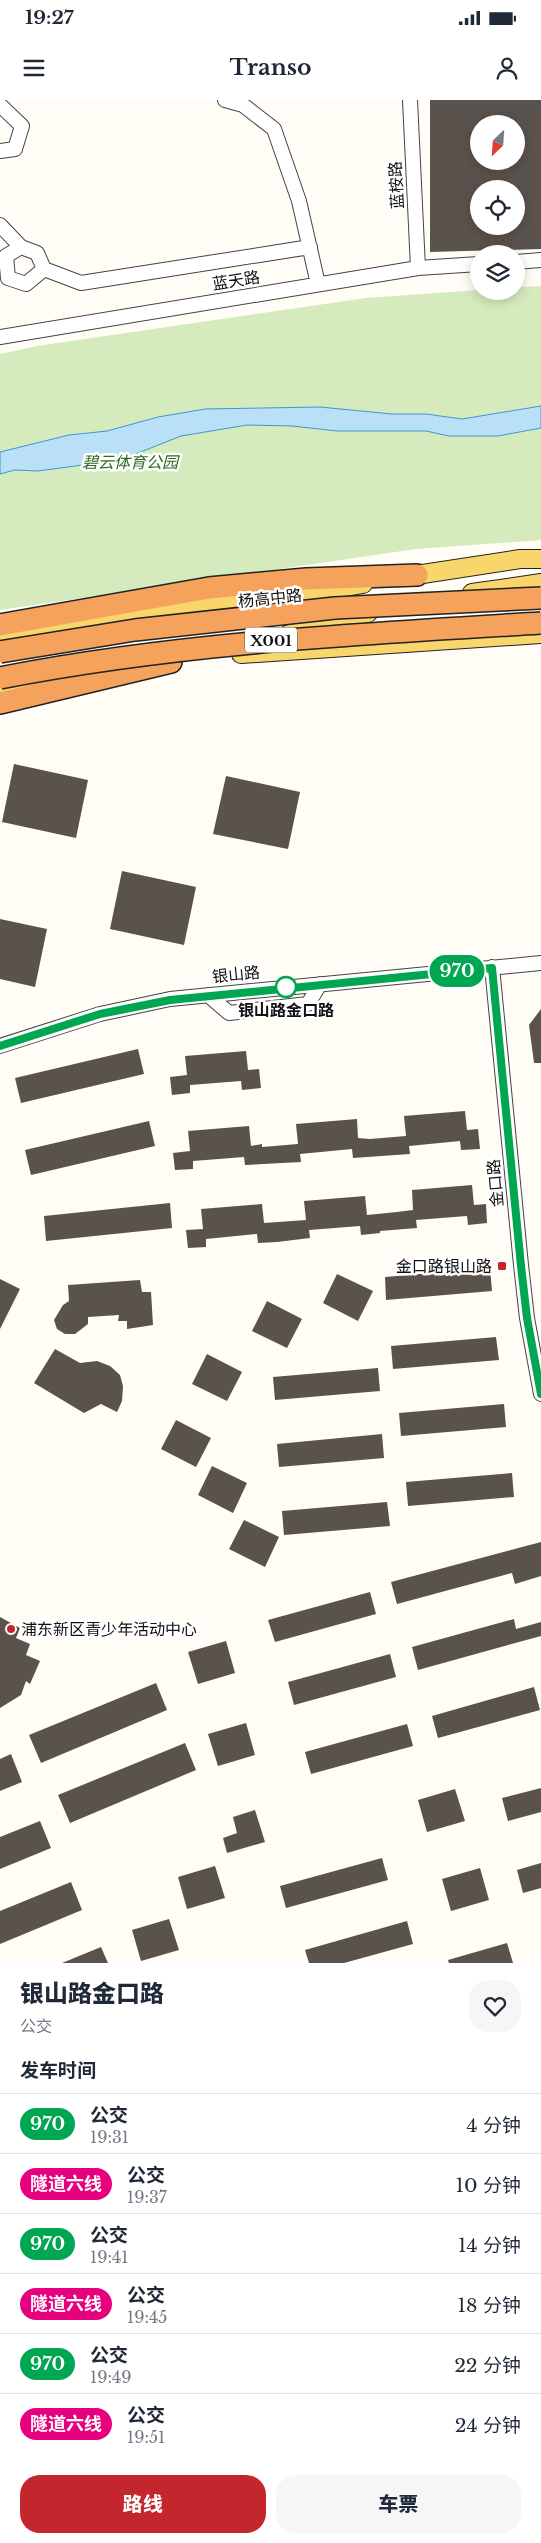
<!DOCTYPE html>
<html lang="zh">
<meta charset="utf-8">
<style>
:root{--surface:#fff;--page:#f6f6f7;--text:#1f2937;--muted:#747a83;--line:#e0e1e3;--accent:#c4262e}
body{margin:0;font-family:"Libre Baskerville","Noto Sans SC",serif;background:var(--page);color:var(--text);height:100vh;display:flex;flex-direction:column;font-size:19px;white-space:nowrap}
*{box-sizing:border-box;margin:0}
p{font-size:16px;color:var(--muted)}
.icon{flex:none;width:28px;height:28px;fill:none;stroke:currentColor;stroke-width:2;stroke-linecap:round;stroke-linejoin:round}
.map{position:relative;height:1863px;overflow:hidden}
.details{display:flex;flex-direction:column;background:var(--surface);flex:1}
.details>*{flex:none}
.badge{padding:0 10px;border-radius:16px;font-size:18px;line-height:32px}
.needle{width:32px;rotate:205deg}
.controls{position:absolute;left:470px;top:15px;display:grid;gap:10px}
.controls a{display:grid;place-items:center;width:55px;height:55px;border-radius:50%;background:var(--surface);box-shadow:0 2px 12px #0003;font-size:25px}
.map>.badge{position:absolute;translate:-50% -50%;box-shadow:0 0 0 2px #fff}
h2{padding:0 20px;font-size:19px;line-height:45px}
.round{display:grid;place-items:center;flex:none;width:52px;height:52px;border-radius:20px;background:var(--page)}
.overview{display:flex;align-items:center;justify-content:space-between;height:85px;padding:0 20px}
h1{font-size:24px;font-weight:800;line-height:38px}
.action{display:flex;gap:10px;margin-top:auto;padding:10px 20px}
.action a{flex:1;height:58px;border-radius:20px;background:var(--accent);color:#fff;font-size:20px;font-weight:800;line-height:58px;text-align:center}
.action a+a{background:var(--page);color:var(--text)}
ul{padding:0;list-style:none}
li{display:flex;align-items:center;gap:15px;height:60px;padding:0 20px;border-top:1px solid var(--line)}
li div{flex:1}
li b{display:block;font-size:19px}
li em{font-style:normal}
li .badge{min-width:55px;font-weight:700;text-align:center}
.status{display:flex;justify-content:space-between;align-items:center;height:35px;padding:0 25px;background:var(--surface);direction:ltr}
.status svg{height:14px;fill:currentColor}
header{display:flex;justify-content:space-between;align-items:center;height:65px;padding:0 20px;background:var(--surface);font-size:22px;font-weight:800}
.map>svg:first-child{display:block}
.green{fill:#d5ebbd}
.water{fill:#b9e0f7;stroke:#3f96cf}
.building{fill:#5a524d;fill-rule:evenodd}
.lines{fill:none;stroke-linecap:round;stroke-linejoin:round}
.minor-casing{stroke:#444;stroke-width:16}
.major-casing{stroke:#222;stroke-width:20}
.highway-casing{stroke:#222;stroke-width:24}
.minor{stroke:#fff;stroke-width:14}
.major{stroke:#f9d66b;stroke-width:18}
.highway{stroke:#f5a25d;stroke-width:21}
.highway-bridge-casing{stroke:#222;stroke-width:24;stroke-linecap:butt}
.highway-bridge{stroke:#f5a25d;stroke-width:21}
.line-casing{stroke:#fff;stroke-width:11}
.line{stroke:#00a651;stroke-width:8}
.stop-dot{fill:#fff;stroke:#00a651;stroke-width:2.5}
.poi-dot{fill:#c4262e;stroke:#fff;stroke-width:2}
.labels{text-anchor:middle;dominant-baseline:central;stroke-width:5;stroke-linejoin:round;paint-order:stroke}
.shield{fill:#fff;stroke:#585858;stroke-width:1}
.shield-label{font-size:15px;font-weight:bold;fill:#111}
.street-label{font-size:16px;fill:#111;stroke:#fff}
.park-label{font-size:16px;font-style:italic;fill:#2f6b1f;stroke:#fff}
.stop-label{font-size:16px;font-weight:bold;fill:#111;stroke:#fff}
.poi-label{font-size:16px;fill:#111;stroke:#fff;text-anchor:end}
</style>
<div class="status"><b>19:27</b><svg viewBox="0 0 49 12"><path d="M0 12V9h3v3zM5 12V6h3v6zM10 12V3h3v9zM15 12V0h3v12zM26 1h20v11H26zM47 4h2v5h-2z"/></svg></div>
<header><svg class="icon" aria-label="menu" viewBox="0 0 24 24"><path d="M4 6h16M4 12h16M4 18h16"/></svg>Transo<svg class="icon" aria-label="person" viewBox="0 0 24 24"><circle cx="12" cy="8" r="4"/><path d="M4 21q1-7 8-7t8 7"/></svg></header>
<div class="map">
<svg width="541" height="1863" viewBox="0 0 541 1863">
<rect width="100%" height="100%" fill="#fffdf5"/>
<!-- green -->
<path class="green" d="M541,186V440L416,449L0,510V254L37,246L366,198L479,190L516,191V187Z"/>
<!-- water -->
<path class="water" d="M541,306V328L498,336H449L426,331H337L292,326L247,325L181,336L113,363L90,364L38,371L15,370L0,374V352L69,335L107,331L158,317L205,309L320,307L392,314H426L462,319Z"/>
<!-- building -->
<path class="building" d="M430,0H541V149L430,152ZM479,24H516V61H479ZM479,89H516V126H479Z
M14,664L88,680L76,738L2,722Z
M226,676L300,692L288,749L213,734Z
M122,771L196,787L184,845L110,829Z
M0,819L47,829L35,887L0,879Z
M541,909V963H534L529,925Z
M138,949L144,974L21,1003L15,978Z
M246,951L248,970L259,969L261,988L242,990L241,981L190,985V993L172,995L170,977L187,975L185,956Z
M465,1011L467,1030L478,1029L480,1049L461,1050L460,1041L409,1046L410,1054L353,1058L352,1049L300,1054L301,1062L245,1065L244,1057L193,1061V1069L175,1070L173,1053L190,1051L188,1031L249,1026L251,1046L262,1044V1047L298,1044L296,1024L357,1019L358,1038L370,1039L406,1036L404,1016Z
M149,1021L155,1046L31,1075L25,1050Z
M472,1085L474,1105L486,1104L487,1123L468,1125L467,1116L416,1120L417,1128L380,1131V1133L361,1135L360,1126L309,1130L310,1138L277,1142L258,1143L257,1134L206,1139V1147L188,1148L186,1130L203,1129L201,1109L262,1104L264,1123L306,1120L304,1101L365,1096L367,1115L397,1112L413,1110L412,1090Z
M170,1103L172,1128L46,1141L44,1116Z
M490,1168L492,1191L386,1200L385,1177Z
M337,1174L373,1191L358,1221L323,1203Z
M0,1179L20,1189L0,1229Z
M140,1180L142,1192H151L153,1225L127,1229V1221H118L119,1215L88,1217V1224L75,1234H65L57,1229L54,1220L63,1205L69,1201L68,1185Z
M267,1201L302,1219L287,1248L252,1231Z
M496,1237L499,1260L393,1269L391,1246Z
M55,1249L80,1263L97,1261L110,1266L120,1275L123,1286L122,1301L117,1312L101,1304L84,1313L34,1283Z
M207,1254L242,1272L227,1301L192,1284Z
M378,1268L380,1291L275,1300L273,1277Z
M504,1304L506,1327L401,1336L399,1313Z
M176,1320L211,1338L196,1367L161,1349Z
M382,1334L384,1358L279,1367L277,1344Z
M212,1366L247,1383L233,1413L198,1395Z
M512,1373L514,1397L408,1406L406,1382Z
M387,1402L390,1426L284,1435L282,1411Z
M244,1420L279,1437L265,1467L229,1449Z
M541,1442V1476L515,1484L512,1473L397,1504L391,1482Z
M370,1492L376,1514L275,1542L268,1520Z
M0,1517L20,1528L16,1538L30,1544L26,1555L40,1561L30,1584L26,1581L21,1595L0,1608Z
M514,1519L516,1529L541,1522V1536L418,1570L412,1547Z
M226,1541L235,1573L198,1584L188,1552Z
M390,1554L396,1577L294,1605L288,1582Z
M156,1583L167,1610L41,1663L29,1635Z
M534,1587L540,1610L438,1638L432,1616Z
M246,1623L255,1655L218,1666L208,1634Z
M407,1624L413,1646L311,1674L305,1652Z
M185,1643L196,1670L70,1723L58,1695Z
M11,1654L22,1682L0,1691V1659Z
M541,1688V1712L508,1721L502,1698Z
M455,1689L465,1721L427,1732L418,1700Z
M255,1710L265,1742L227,1753L223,1738L237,1733L233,1717Z
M40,1721L51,1748L0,1769V1737Z
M382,1758L388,1780L286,1808L280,1786Z
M541,1763V1788L523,1793L517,1770Z
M215,1766L225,1798L187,1809L178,1777Z
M480,1768L489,1800L451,1811L442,1779Z
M71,1782L82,1810L0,1844V1811Z
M169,1819L179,1850L141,1861L132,1830Z
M407,1821L413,1844L344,1863H309L305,1850Z
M507,1843L513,1863H449L448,1860Z
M101,1847L108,1863H62Z"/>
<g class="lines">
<defs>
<path id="minor" d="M225,0L243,5L274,29L299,101L318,184
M410,0L418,168
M0,5L22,26L15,49L0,51
M0,125L21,147
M516,162L541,160
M44,169L37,153L21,147L6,156L8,178L26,184L44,169L81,183L310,147
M0,237L418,168L479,164
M492,867L521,1165L527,1218L541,1294
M208,895L229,913L308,904L320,884
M0,946L100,914L170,899L541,863"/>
<path id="major" d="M403,477L520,459H541
M472,493L541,483
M287,535L320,523L368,513
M0,537L59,525L174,507L299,495L363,484
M241,554L541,534
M0,589L44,580"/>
<path id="highway" d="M0,525L209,488L306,479L417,475
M0,603L171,562"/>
</defs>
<!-- minor casing -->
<use href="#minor" class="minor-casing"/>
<!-- major casing -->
<use href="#major" class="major-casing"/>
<!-- highway casing -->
<use href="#highway" class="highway-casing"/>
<!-- minor -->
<use href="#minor" class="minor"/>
<!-- major -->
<use href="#major" class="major"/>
<!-- highway -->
<use href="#highway" class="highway"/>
<defs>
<path id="highway-bridge" d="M0,552L135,530L335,508L541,498
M0,578C178,543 360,534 541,523"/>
</defs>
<!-- highway-bridge casing -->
<use href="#highway-bridge" class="highway-bridge-casing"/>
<!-- highway-bridge -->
<use href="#highway-bridge" class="highway-bridge"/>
</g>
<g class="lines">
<defs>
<path id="line" d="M0,946L100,914L170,900L492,868L521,1166L527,1218L541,1294"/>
</defs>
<!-- line casing -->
<use href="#line" class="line-casing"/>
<!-- line -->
<use href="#line" class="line"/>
</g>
<!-- markers -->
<circle class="stop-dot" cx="286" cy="887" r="10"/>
<g class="poi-dot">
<rect x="497" y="1161" width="10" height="10" rx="2.5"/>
<circle cx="11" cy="1529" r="5"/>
</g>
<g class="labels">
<!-- shield labels -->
<rect class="shield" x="245" y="527.5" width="52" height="25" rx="4"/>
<g class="shield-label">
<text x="271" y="540">X001</text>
</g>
<!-- street labels -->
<g class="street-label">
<text transform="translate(396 85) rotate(-93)">蓝桉路</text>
<text transform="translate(236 180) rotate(-9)">蓝天路</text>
<text transform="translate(270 498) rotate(-6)">杨高中路</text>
<text transform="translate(236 874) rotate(-6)">银山路</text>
<text transform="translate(495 1083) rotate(-95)">金口路</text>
</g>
<!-- park labels -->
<g class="park-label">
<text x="130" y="362">碧云体育公园</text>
</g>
<!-- stop labels -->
<g class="stop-label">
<text x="286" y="910">银山路金口路</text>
</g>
<!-- poi labels -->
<g class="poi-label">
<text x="492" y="1166">金口路银山路</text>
<text x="21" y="1529" text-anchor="start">浦东新区青少年活动中心</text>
</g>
</g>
</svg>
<div class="controls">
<a><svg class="needle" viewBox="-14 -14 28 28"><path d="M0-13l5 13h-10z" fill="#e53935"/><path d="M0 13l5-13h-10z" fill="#747a83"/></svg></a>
<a><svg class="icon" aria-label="locate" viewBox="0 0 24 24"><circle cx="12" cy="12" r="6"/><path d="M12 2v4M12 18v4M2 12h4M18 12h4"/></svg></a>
<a><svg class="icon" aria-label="layers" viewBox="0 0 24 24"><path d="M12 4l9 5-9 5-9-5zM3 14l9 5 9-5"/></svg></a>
</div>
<b class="badge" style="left:457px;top:871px;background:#00a651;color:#fff">970</b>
</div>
<section class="details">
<div class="overview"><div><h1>银山路金口路</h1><p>公交</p></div><a class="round"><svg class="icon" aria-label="heart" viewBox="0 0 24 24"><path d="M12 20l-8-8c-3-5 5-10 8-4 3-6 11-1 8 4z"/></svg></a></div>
<h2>发车时间</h2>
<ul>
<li><span class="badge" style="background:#00a651;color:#fff">970</span><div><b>公交</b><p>19:31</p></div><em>4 分钟</em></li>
<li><span class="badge" style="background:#e6007e;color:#fff">隧道六线</span><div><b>公交</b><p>19:37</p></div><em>10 分钟</em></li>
<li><span class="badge" style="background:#00a651;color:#fff">970</span><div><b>公交</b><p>19:41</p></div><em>14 分钟</em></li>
<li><span class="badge" style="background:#e6007e;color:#fff">隧道六线</span><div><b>公交</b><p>19:45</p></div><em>18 分钟</em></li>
<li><span class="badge" style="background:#00a651;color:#fff">970</span><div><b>公交</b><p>19:49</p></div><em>22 分钟</em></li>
<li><span class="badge" style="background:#e6007e;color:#fff">隧道六线</span><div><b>公交</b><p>19:51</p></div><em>24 分钟</em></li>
</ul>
<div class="action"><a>路线</a><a>车票</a></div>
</section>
